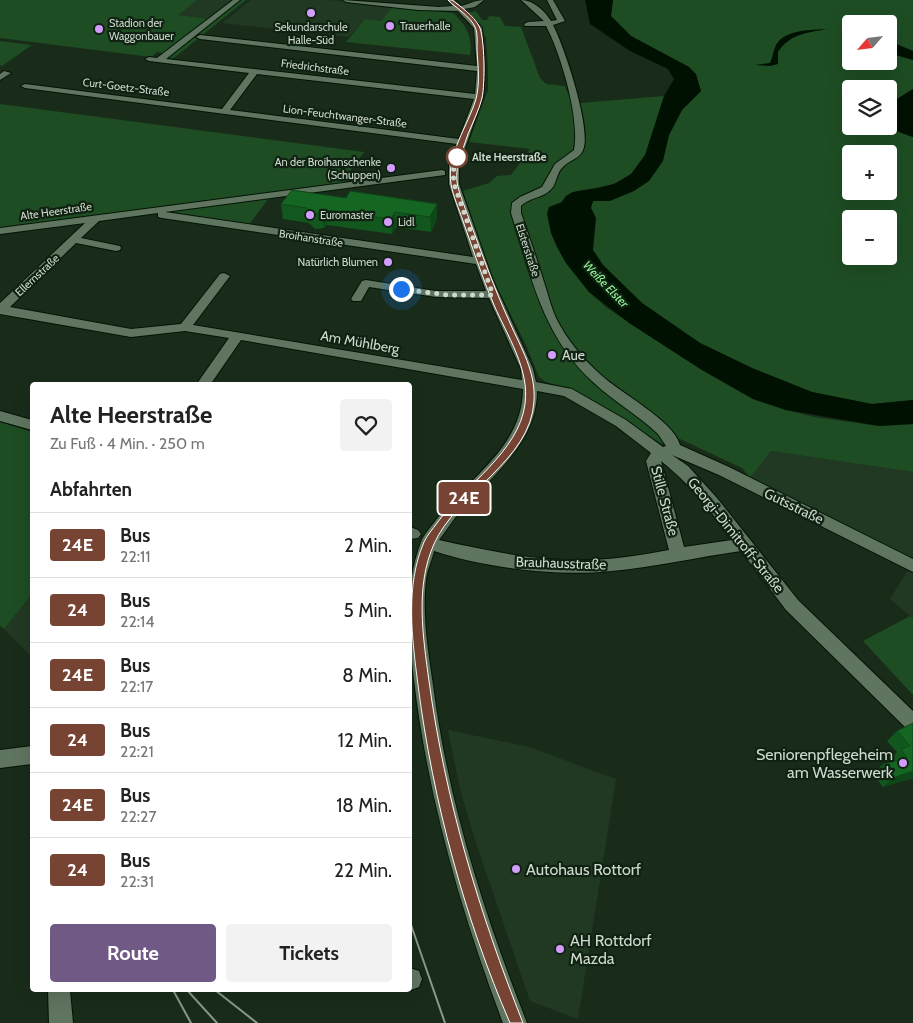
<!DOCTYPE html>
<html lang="de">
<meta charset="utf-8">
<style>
:root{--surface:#fff;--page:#f2f2f2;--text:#222;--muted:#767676;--line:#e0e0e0;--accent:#715985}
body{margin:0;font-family:Cabin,sans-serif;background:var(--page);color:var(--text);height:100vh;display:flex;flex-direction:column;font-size:19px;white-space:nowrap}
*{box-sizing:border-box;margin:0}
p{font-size:16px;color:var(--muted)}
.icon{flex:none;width:28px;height:28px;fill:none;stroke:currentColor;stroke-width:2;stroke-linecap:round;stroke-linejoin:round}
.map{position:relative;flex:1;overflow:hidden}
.sheet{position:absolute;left:30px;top:382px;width:382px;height:610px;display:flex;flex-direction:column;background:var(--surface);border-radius:5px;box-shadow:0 5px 20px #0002}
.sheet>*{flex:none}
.badge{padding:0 10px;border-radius:4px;font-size:18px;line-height:32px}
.needle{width:32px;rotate:242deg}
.tools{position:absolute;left:842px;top:15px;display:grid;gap:10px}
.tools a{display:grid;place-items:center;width:55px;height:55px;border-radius:5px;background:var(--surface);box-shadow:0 5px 20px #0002;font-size:25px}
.you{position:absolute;width:25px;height:25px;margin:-12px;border:4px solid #fff;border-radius:50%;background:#1a73e8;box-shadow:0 0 0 8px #1a73e833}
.map>.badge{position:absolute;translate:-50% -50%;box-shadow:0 0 0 2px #fff}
h2{padding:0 20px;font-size:19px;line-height:45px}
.round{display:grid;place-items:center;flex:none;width:52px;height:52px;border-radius:5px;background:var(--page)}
.overview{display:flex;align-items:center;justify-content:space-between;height:85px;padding:0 20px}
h1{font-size:24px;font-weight:700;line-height:38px}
.button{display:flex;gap:10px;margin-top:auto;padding:10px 20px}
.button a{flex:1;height:58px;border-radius:5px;background:var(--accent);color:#fff;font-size:20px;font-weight:700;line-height:58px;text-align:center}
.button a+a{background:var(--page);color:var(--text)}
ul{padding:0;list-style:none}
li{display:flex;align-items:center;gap:15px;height:65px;padding:0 20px;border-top:1px solid var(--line)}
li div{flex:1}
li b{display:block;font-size:19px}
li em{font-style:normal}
li .badge{min-width:55px;font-weight:700;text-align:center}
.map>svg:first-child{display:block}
.built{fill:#213922}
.green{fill:#1e4d23;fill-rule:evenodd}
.water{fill:#001101}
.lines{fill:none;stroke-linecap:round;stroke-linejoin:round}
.minor-casing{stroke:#031405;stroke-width:2}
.minor{fill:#607560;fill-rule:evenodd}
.tram{stroke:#89988a;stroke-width:2}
.wall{fill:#12581e}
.shaded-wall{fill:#0f4718}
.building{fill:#156623;stroke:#0f4718}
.line{fill:#774332;stroke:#fff}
.walk{stroke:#cdd9cd;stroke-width:5;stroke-dasharray:0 9}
.poi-dot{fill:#d29dfd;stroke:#102211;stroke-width:2}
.stop-dot{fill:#fff;stroke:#774332;stroke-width:2.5}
.labels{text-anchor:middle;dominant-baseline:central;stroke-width:4.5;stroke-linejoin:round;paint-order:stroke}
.far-poi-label{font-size:11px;fill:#cdd9cd;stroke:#102211;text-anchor:start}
.far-street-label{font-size:11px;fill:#cdd9cd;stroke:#102211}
.far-stop-label{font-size:11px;font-weight:bold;fill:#cdd9cd;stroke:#102211;text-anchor:start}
.far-water-label{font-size:12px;font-style:italic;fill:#96f99d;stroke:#102211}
.street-label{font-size:14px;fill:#cdd9cd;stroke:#102211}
.poi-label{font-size:14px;fill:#cdd9cd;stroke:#102211;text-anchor:start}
.near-poi-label{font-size:16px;fill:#cdd9cd;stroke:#102211;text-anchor:start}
</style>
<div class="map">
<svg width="913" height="1023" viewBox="0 0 913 1023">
<rect width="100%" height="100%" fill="#192c1a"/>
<!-- built -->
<path class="built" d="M197,0H235L211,19L177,15Z
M251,0H329L393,6L381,21L365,19L349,37L222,23Z
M771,451L913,472V618L890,599L913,562L750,478Z
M32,594V657L4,629Z
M448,730L529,747L616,779L578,1019L530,1001L475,840L460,789Z"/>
<!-- green -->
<path class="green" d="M0,0H197L178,15L211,19L164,53L157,52L151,57L0,38Z
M238,0H246L174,58L163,57Z
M613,0H913V51L889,41V24H851V61H889V53L913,60V89L889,104V89H851V126H882L913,137V400L872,404L812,392L752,368L700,343L642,303L603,265L593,250L591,208L593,201H610L615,198L669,135L682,110L701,91L689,67L631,36L611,16ZM851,154H889V191H851ZM851,219H889V256H851Z
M393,6L453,13C466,25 473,37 470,55L346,42L365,19L381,21Z
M476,11L482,20H487L489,16L500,17L505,26L521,27L540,78L546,84L565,86L567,92L581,103L664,96C657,122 652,153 632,173C614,192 577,185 565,197C557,206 555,222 551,233L566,263L589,292L607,308L702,370L753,399L786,410L814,417L879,426L913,424V472L771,451L750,478L742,468L680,439L662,444L577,391L546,382L539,377L526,345L494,281L463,191L489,183L497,176L511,175L530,149L469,142L488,90V71L486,38L481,28L468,13Z
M0,41L32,45L2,66L0,65Z
M0,104L364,152L344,179L356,181L0,228Z
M269,198L248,226L167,212Z
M0,422L32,432V594L4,629L0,626Z
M910,616L913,618V695L863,641Z"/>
<!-- water -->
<path class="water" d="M585,0H613L611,16L631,36L689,67L696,74L701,91L682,110L669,135L663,161L649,181L634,191L610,201H593L591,208L596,218L593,250L603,265L642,303L700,343L752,368L812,392L872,404L913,400V424L879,426L786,410L753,399L702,370L629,323L589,292L566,263L557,247L551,233L547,214L549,207L562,202L566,196L573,192L598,188L614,184L631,174L645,155L664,96L674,79L668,69L630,51L590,24Z
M827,29C806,33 790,34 778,52V64L770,66L755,65L770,63C773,57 773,51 776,45C785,29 811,30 827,29Z
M889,41L913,51V60L889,53Z
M913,89V137L882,126H889V104Z"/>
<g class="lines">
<defs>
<path id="minor" d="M233,0H240L166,59L475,94L477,71L200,39L196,37L200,35L477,66L474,28L458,11L418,10L346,2L343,0L439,7L453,6L447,0H454L461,6C469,4 476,0 484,0L475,7L464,9L482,28L485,69L483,97L459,165V184L492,278L533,369L536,382L572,389L626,420L663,447L666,446L658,434C638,415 613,401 593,382C542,336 531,275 511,213L512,203L520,197L542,187L555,164L574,150C580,119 561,54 546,26H525L524,24L528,22L544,21L521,0C533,0 544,10 551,21L557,20L547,0H553L565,21L553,25C564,46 592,129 583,150C580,159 569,160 563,167C557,172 557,181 553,187C546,197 533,197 523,204L521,206V213C529,236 537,259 544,282C548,294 551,307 556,318C567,340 583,359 601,375C619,392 674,421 680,445L729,467L913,559V572L719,475L672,455L688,466L717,498L798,600L913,711V732L907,729L786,610L741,551C698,557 655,567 612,571C558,577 486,568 434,551C432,560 427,570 426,580C422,614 428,651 433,685C448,802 484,914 527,1023H503C461,912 428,798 414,680C409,635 404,586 421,542C424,534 431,527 436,520C468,478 523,447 523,389L241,340L210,385H196L229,338L185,331L131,337L0,314V303L85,223L0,234V228L442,170L445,171V175L165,212L473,257L449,184V165L457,144L25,88L21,86L25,84L222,109L249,73L149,61L145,59L149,57L157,58ZM257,74L474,99L459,139L230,110ZM158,213V217L162,218L476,264L486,291H436L366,280L362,281L351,299L353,301H361L369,287L436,297L489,298L521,369L522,380L193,325L230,276L224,273L220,274L181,324L131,329L10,307L76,243L116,251L120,250L121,248L120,246L81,238L99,221ZM537,391L564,396L616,426L651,453L646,461L669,550C643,555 617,559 590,560C539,562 489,551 439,540C445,532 451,523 457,515C489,478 537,444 537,391ZM661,461C689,483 711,511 732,540L684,547Z
M4,71L11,73L0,80V74Z
M0,411L32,420V430L0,421Z
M410,527L418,530L421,534L418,538L410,539Z
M32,746V764L0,768V750Z
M410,968L419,971L422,979L419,987L411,990Z
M48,990H70L73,1023H49Z"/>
</defs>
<!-- minor casing -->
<use href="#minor" class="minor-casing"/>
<!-- minor -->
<use href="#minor" class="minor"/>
<!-- tram -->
<path class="tram" d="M410,922L445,1023
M173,990L191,1023
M187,990L217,1023
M215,990L257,1023"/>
</g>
<!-- wall -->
<path class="wall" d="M292,190L437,219L431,232L396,227L392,234L327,225L324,228L315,229L309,223L283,219L281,204Z
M913,723V778L883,787L873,774L883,764L893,762L891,759L897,752L887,741L897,731Z"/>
<!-- shaded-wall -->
<path class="shaded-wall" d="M437,204V219L431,232L430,217Z
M325,210L327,225L324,228L322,214Z
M395,212L396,227L392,234L391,219Z
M913,771V778L883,787L893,778Z"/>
<!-- building -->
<path class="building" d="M292,190L346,198L350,191L437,204L430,217L395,212L391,219L325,210L322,214H313L307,208L281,204Z
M913,723V771L893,778L883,764L907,758L901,749L910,746L897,731Z"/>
<!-- line -->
<path class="line" d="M448,0H452C461,7 473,15 479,26C485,37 485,85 482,98C479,110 473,122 468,134C463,150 455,165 457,182C459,194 465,207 469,219C482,254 494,288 510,323C521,348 536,372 534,401C531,461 456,493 434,544C415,586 423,637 429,681C445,799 479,912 523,1023H510C465,919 433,802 418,685C412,638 405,586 424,542C427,535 433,529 437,523C464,486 519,452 525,404C530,370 507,335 494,305C482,277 473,249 463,221C459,209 453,196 451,184C446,155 468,126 476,99C480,84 478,65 477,50C477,43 478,33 475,27C471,17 456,8 448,0Z"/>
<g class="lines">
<!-- walk -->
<path class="walk" d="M401,289L448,295H493L454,184L453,172L457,157"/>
</g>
<!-- markers -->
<g class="poi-dot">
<circle cx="311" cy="13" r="5"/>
<circle cx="390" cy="26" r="5"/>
<circle cx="99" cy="29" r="5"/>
<circle cx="391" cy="168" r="5"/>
<circle cx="310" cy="215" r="5"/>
<circle cx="388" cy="222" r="5"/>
<circle cx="388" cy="262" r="5"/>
<circle cx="552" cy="355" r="5"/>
<circle cx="903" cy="763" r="5"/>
<circle cx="516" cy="869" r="5"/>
<circle cx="560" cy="949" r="5"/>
</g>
<circle class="stop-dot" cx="457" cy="157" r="10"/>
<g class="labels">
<!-- far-poi labels -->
<g class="far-poi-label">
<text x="109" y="23">Stadion der<tspan x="109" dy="13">Waggonbauer</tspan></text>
<text x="400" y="26">Trauerhalle</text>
<text x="311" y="27" text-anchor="middle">Sekundarschule<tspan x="311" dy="13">Halle-Süd</tspan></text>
<text x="381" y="162" text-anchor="end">An der Broihanschenke<tspan x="381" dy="13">(Schuppen)</tspan></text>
<text x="320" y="215">Euromaster</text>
<text x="398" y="222">Lidl</text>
<text x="378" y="262" text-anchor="end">Natürlich Blumen</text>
</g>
<!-- far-street labels -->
<g class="far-street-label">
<text transform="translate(315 67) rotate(7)">Friedrichstraße</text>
<text transform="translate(126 87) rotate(7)">Curt-Goetz-Straße</text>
<text transform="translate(345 116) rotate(7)">Lion-Feuchtwanger-Straße</text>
<text transform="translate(56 211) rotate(-8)">Alte Heerstraße</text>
<text transform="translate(311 238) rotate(9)">Broihanstraße</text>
<text transform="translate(528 250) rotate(72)">Elsterstraße</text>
<text transform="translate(37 275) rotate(-43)">Ellernstraße</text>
</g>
<!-- far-stop labels -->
<g class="far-stop-label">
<text x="472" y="157">Alte Heerstraße</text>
</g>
<!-- far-water labels -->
<g class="far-water-label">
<text transform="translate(606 284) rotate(46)">Weiße Elster</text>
</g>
<!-- street labels -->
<g class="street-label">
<text transform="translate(360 342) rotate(10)">Am Mühlberg</text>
<text transform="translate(665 501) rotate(75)">Stille Straße</text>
<text transform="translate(794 506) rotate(26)">Gutsstraße</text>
<text transform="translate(736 535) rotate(51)">Georgi-Dimitroff-Straße</text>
<text transform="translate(561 563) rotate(2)">Brauhausstraße</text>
</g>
<!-- poi labels -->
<g class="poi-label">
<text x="562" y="355">Aue</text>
</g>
<!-- near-poi labels -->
<g class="near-poi-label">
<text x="893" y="754" text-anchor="end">Seniorenpflegeheim<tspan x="893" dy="18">am Wasserwerk</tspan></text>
<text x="526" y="869">Autohaus Rottorf</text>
<text x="570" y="940">AH Rottdorf<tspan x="570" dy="18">Mazda</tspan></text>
</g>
</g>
</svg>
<div class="tools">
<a><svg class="needle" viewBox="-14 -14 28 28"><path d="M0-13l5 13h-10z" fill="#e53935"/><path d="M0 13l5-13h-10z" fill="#767676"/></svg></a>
<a><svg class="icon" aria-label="layers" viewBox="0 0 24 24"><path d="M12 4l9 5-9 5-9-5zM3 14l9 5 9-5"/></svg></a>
<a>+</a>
<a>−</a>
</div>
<div class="you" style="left:401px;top:289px"></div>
<b class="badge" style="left:464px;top:498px;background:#774332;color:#fff">24E</b>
<section class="sheet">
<div class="overview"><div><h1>Alte Heerstraße</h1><p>Zu Fuß · 4 Min. · 250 m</p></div><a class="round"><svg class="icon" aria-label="heart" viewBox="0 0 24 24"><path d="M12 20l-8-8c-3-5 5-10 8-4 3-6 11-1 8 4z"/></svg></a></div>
<h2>Abfahrten</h2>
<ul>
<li><span class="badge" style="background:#774332;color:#fff">24E</span><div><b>Bus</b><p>22:11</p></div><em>2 Min.</em></li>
<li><span class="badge" style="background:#774332;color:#fff">24</span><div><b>Bus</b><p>22:14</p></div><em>5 Min.</em></li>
<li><span class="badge" style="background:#774332;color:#fff">24E</span><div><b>Bus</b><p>22:17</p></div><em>8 Min.</em></li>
<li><span class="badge" style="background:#774332;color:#fff">24</span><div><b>Bus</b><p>22:21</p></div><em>12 Min.</em></li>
<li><span class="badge" style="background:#774332;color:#fff">24E</span><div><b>Bus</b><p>22:27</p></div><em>18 Min.</em></li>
<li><span class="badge" style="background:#774332;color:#fff">24</span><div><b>Bus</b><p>22:31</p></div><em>22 Min.</em></li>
</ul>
<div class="button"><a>Route</a><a>Tickets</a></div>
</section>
</div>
